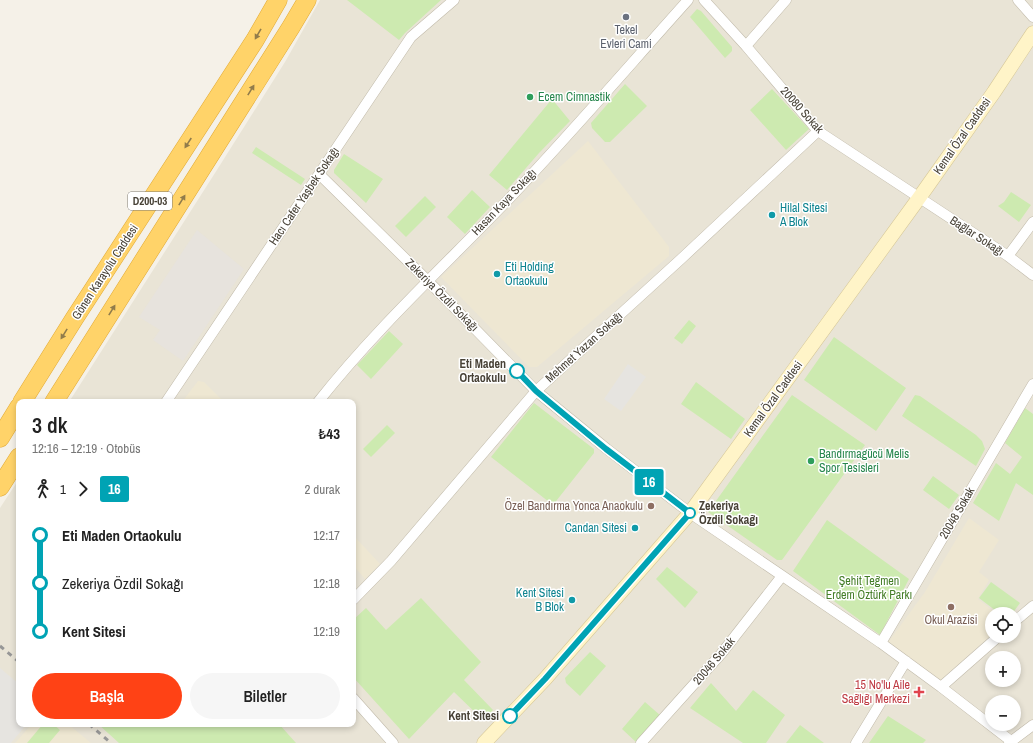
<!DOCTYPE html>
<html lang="tr">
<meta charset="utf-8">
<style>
:root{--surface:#fff;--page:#f6f6f6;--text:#222;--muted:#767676;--accent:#ff4215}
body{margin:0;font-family:"Archivo Narrow",sans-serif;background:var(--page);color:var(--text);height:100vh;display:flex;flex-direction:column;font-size:15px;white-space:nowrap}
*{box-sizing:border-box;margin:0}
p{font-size:13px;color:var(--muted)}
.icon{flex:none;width:22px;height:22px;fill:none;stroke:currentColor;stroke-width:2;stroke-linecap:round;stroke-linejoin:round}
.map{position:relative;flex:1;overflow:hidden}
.sheet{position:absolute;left:16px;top:399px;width:340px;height:328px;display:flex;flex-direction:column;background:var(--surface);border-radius:8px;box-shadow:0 2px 6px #0003}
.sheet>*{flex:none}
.badge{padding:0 8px;border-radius:3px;font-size:14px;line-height:26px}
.buttons{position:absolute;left:985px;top:607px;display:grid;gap:8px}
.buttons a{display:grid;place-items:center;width:36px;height:36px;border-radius:50%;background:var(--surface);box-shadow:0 2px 6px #0003;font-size:20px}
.map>.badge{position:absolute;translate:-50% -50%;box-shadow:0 0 0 2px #fff}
.legs{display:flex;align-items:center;gap:6px;height:44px;padding:0 16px;font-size:13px}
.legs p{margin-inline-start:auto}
.overview{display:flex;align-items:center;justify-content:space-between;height:68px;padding:0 16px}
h1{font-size:22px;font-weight:600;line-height:30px}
.primary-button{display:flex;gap:8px;margin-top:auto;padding:8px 16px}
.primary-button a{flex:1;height:46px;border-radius:24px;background:var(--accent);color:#fff;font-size:16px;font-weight:600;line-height:46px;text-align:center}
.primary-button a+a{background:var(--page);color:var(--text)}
ul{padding:0 16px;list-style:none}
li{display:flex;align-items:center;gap:14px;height:48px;font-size:15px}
li i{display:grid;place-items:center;width:6px;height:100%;margin:0 5px;background:currentColor}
li i::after{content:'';width:10px;height:10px;margin:-5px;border:3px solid;border-radius:50%;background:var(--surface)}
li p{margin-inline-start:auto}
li:first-child i{background:linear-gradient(#0000 50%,currentColor 0)}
li:last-child i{background:linear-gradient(currentColor 50%,#0000 0)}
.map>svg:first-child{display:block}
.residential{fill:#e9e4d6;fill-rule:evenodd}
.industrial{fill:#e7e3dd}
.education{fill:#eee7d2}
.green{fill:#cdeab0}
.parking{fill:#e6e4e0}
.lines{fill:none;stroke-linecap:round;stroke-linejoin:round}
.street-casing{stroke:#c1baaa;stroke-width:11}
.secondary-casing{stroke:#d6c797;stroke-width:15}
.highway-casing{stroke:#e2aa34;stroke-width:19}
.street{stroke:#fff;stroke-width:10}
.secondary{stroke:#fff4c8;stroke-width:14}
.highway{stroke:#ffd369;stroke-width:18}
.rail{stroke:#979797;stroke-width:3;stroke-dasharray:5 5;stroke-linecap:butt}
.oneway{fill:#917c4b}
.line-1-casing{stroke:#fff;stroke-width:9}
.line-1{stroke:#00a3b4;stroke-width:6}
.worship-dot{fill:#6b7280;stroke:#fff;stroke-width:1.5}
.leisure-dot{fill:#2e9e5b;stroke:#fff;stroke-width:1.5}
.culture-dot{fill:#0f9aa8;stroke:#fff;stroke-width:1.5}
.stop-1-dot{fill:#fff;stroke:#00a3b4;stroke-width:2}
.education-dot{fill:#8d6e63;stroke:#fff;stroke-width:1.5}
.health-dot{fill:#e0444e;stroke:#fff;stroke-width:1.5}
.labels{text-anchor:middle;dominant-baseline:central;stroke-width:3;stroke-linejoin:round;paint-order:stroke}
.shield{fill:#fff;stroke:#7f7b73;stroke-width:1}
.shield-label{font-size:11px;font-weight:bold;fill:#484237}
.worship-label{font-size:12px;fill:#5b616d;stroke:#fff}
.leisure-label{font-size:12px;fill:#27864d;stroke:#fff;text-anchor:start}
.street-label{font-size:12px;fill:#484237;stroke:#fff}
.culture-label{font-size:12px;fill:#0d838f;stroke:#fff;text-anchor:start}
.stop-label{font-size:12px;font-weight:bold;fill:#484237;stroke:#fff;text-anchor:end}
.education-label{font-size:12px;fill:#785e54;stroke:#fff;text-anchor:end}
.park-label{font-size:12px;fill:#447d27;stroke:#fff}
.health-label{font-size:12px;fill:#be3a42;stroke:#fff;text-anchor:end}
</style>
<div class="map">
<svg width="1033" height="743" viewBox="0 0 1033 743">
<rect width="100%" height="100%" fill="#f5f1e8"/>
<!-- residential -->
<path class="residential" d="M320,0H1033V743H0V508L19,479V724H353V402H69L215,173L285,62ZM992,614H1014V636H992ZM992,658H1014V680H992ZM992,702H1014V724H992Z"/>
<!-- industrial -->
<path class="industrial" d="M197,230L244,269L183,361L153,340L160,330L139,317Z"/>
<!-- education -->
<path class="education" d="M588,141L669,247V256L537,367H529L441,277Z
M198,381L204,382L224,402H182Z
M969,518L999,540L979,572L989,580L978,599L997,614H992V634L940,681L887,644L925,592Z
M353,535L380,564L365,579L353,565Z
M32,724H68L91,743H15Z"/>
<!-- green -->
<path class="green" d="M347,0H441L405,33L399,40Z
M697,9L701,11L732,47V51L725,58L690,17Z
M625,84L647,106L610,142H605L592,128L591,123Z
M772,89L809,129L786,150L750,110Z
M552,99L570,121L539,153L507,190L489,175Z
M256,147L305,179L301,185L252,153Z
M344,154L383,179L366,203L334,173V170Z
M472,190L490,207L465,234L447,217Z
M1011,192L1031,205L1019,222L998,206L1004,202Z
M425,196L436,207L406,237L395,226Z
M689,320L696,326L682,344L674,338Z
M389,331L403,344L371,379L357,365Z
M834,337L906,388L876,431L804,380Z
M696,382L745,419L731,439L681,404Z
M792,395L865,445L782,560H777L708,512Z
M915,395L920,396L976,435L982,441L985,449L976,466L902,416Z
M534,403L594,449V453L553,505L491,457Z
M1025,408L1033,414V495L1016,483L999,521L973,503L996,463L1010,474L1022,457L1005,443Z
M387,425L395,433L371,457L363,449Z
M933,476L959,495L949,509L923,490Z
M827,520L909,579L880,635L793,571Z
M667,567L698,592L685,608L656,579Z
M991,582L1020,603L1012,614H1000L979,598Z
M421,598L481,662L464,680L493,710L483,720L454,692L409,739L353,677V620L366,608L386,630Z
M590,652L606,666L580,696L566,683L565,678Z
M711,683L736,711L753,690L785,715L766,743H743L690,708Z
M645,702L661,716L637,743L622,729Z
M888,716L926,740L923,743H869Z
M43,724H53L60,730L49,743H27Z
M98,724H279L296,743H119Z
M800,725L824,743H786Z"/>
<!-- parking -->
<path class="parking" d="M628,364L646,377L621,411L604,399Z
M0,668L19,684V724H27L11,743H0Z"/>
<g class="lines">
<defs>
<path id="street" d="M704,0L746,46L818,131L1008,256L1033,275
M1018,0L1033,17
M746,46L786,0
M319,174L428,281L536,391L607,449L690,513L881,643L941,687L1011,741
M1008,256L1033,222
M166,402L411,37L454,0
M318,402C374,331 441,269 504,204C567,138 627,68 688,0
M353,600L391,561L536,391L681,259L818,131
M1014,622L1033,606
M881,643L1033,384
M941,687L999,636
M353,698L393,743
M641,743L721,654L782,576
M856,743L906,661
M1009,743L1033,725"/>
<path id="secondary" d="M484,743L545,679L690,513L919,198L994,92L1033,33"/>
<path id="highway" d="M22,402L74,319L255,40L278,0
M54,402L291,27L307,0
M0,438L19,407
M0,487L19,457"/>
</defs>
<!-- street casing -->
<use href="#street" class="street-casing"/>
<!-- secondary casing -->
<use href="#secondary" class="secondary-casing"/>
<!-- highway casing -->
<use href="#highway" class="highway-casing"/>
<!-- street -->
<use href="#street" class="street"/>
<!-- secondary -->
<use href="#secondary" class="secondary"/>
<!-- highway -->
<use href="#highway" class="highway"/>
<!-- rail -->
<path class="rail" d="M0,646L19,662
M89,724L111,743"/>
</g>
<!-- one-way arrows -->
<defs><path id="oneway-solid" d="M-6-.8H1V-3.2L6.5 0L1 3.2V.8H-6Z"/></defs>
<g class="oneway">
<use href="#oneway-solid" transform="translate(258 34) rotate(120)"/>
<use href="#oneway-solid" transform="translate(251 90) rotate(-58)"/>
<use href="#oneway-solid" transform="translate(188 143) rotate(123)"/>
<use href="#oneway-solid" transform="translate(182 200) rotate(-58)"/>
<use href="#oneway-solid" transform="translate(112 310) rotate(-58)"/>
<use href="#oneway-solid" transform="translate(64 334) rotate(122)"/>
</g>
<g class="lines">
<defs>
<path id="line-1" d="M510,716L545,679L690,513L606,449L536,391L517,371"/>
</defs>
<!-- line-1 casing -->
<use href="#line-1" class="line-1-casing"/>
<!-- line-1 -->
<use href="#line-1" class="line-1"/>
</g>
<!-- markers -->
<circle class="worship-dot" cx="626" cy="17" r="4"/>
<g class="leisure-dot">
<circle cx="530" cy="97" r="4"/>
<circle cx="811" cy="461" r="4"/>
</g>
<g class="culture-dot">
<circle cx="772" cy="215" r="4"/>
<circle cx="497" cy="274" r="4"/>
<circle cx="635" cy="528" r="4"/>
<circle cx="572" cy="600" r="4"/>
</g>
<g class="stop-1-dot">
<circle cx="517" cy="371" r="7"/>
<circle cx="690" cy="513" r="5"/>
<circle cx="510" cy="716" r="7"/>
</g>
<g class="education-dot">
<circle cx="651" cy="506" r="4"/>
<circle cx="951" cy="607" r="4"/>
</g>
<path class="health-dot" d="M917 686h4v4h4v4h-4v4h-4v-4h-4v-4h4z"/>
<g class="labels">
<!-- shield labels -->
<rect class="shield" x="128" y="192" width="44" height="18" rx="3"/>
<g class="shield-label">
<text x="150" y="201">D200-03</text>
</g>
<!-- worship labels -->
<g class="worship-label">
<text x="626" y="30">Tekel<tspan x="626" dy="14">Evleri Cami</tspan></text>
</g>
<!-- leisure labels -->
<g class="leisure-label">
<text x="538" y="97">Ecem Cimnastik</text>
<text x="819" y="454">Bandırmagücü Melis<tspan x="819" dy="14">Spor Tesisleri</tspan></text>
</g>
<!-- street labels -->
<g class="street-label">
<text transform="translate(802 110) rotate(48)">20080 Sokak</text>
<text transform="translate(962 136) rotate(-55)">Kemal Özal Caddesi</text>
<text transform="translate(304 196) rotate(-56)">Hacı Cafer Yaşbek Sokağı</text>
<text transform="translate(504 202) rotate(-46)">Hasan Kaya Sokağı</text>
<text transform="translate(977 236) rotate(33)">Bağlar Sokağı</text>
<text transform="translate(105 272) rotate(-57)">Gönen Karayolu Caddesi</text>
<text transform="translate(442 295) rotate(45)">Zekeriya Özdil Sokağı</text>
<text transform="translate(584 347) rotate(-42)">Mehmet Yazan Sokağı</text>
<text transform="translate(773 399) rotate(-54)">Kemal Özal Caddesi</text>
<text transform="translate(957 513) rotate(-60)">20048 Sokak</text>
<text transform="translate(714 661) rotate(-50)">20046 Sokak</text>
</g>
<!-- culture labels -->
<g class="culture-label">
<text x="780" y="208">Hilal Sitesi<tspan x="780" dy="14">A Blok</tspan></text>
<text x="505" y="267">Eti Holding<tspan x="505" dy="14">Ortaokulu</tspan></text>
<text x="627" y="528" text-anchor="end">Candan Sitesi</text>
<text x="564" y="593" text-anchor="end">Kent Sitesi<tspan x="564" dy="14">B Blok</tspan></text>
</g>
<!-- stop labels -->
<g class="stop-label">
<text x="506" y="364">Eti Maden<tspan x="506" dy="14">Ortaokulu</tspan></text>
<text x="699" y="506" text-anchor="start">Zekeriya<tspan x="699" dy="14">Özdil Sokağı</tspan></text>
<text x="499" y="716">Kent Sitesi</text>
</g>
<!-- education labels -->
<g class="education-label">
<text x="643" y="506">Özel Bandırma Yonca Anaokulu</text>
<text x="951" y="620" text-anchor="middle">Okul Arazisi</text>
</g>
<!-- park labels -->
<g class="park-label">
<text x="869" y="581">Şehit Teğmen<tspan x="869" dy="14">Erdem Öztürk Parkı</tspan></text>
</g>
<!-- health labels -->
<g class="health-label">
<text x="910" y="685">15 No'lu Aile<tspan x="910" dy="14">Sağlığı Merkezi</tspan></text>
</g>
</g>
</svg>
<div class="buttons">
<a><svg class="icon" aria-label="locate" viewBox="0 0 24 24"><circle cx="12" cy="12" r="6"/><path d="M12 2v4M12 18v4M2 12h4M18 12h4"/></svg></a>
<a>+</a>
<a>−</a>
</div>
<b class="badge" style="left:649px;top:482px;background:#00a3b4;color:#fff">16</b>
<section class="sheet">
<div class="overview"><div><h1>3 dk</h1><p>12:16 – 12:19 · Otobüs</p></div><b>₺43</b></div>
<div class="legs"><svg class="icon" aria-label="walk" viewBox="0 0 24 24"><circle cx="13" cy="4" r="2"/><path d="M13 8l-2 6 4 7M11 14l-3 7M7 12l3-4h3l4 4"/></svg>1<svg class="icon" aria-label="forward" viewBox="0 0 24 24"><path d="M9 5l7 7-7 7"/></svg><b class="badge" style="background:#00a3b4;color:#fff">16</b><p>2 durak</p></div>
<ul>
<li><i style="color:#00a3b4"></i><b>Eti Maden Ortaokulu</b><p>12:17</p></li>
<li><i style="color:#00a3b4"></i><span>Zekeriya Özdil Sokağı</span><p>12:18</p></li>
<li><i style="color:#00a3b4"></i><b>Kent Sitesi</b><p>12:19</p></li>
</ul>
<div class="primary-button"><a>Başla</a><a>Biletler</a></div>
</section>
</div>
